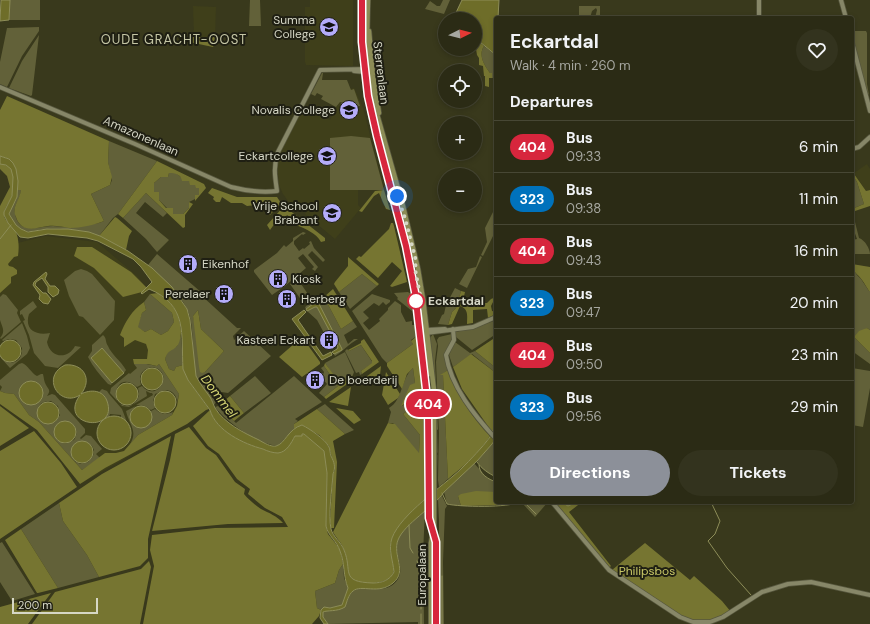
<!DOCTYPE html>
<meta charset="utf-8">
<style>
:root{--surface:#2b2b15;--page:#33331e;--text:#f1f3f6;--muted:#a6a7a0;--line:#474734;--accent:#8c9099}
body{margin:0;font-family:"DM Sans",sans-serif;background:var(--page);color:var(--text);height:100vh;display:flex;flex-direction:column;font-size:15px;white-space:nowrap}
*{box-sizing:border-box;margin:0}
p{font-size:13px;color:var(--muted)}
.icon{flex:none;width:22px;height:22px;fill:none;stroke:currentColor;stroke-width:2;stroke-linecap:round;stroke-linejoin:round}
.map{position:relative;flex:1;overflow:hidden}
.details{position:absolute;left:494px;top:16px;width:360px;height:488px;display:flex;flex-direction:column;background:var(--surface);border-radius:4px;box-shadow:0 2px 6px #0003,0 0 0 1px var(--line)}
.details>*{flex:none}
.badge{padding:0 8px;border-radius:13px;font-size:14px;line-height:26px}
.needle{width:26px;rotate:84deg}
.tools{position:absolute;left:438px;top:12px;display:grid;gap:8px}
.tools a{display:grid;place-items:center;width:44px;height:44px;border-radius:50%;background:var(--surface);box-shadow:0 2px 6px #0003,0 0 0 1px var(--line);font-size:20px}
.scale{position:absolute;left:12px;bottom:10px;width:86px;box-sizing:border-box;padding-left:4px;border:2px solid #d6d7c6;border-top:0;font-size:11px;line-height:14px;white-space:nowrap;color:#d6d7c6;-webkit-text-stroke:3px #1f1f13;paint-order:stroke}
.you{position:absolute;width:20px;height:20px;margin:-10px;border:3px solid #fff;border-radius:50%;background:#1a73e8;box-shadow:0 0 0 6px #1a73e833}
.map>.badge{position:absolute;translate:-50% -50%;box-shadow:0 0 0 2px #fff}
h2{padding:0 16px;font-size:15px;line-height:36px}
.round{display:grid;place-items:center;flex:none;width:42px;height:42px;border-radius:21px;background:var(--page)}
.headline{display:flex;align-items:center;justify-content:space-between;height:68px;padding:0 16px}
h1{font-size:19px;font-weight:700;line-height:30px}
.action{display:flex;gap:8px;margin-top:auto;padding:8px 16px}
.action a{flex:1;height:46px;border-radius:24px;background:var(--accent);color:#fff;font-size:16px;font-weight:700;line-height:46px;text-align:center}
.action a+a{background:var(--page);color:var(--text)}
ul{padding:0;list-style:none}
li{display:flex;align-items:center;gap:12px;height:52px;padding:0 16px;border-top:1px solid var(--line)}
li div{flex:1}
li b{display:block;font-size:15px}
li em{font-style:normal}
li .badge{min-width:44px;font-weight:700;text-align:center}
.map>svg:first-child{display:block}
.built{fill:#3f3f1a}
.green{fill:#626139;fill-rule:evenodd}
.forest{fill:#767531}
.water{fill:#6e6d29;stroke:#8d8d58}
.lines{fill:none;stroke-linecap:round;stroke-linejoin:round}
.stream{stroke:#8d8d58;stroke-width:1}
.tertiary-casing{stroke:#57573e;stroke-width:5.5}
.secondary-casing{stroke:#57573e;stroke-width:6}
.tertiary{stroke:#878768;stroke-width:4}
.secondary{stroke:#8c8c56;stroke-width:4.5}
.line-casing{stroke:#fff;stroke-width:9}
.line{stroke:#d7263d;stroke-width:6}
.walk{stroke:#d6d7c6;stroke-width:4;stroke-dasharray:0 7.2}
.stop-dot{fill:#fff;stroke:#d7263d;stroke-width:2}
.labels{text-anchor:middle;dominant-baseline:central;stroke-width:4;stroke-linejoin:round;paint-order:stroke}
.poi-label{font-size:12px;fill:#d6d7c6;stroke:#1f1f13;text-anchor:end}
.street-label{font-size:12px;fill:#d6d7c6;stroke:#1f1f13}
.stop-label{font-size:12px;font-weight:bold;fill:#d6d7c6;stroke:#1f1f13;text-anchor:start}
.park-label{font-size:12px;fill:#c8c766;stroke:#1f1f13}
.neighbourhood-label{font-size:13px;letter-spacing:1px;fill:#c5c6a5;stroke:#1f1f13}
.water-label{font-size:13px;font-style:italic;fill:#d5d574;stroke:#1f1f13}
</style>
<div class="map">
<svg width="870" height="624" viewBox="0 0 870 624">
<rect width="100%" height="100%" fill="#39391c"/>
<!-- built -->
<path class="built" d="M310,0H353V66L306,65L305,62V7H310Z
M193,6L216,7L215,38L194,36Z
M354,88L363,108L384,190H358V205L361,208L335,239L305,214L312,205H292L288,201L283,194L279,185L277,162L280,153L304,107L330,120L338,105L336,94Z
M867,164L870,169V190L866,191L854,173Z
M46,236L97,242L137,276L169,315L181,384L204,412L174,431L82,483L35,422L0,398V265L5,246Z"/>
<!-- green -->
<path class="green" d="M10,0H40V20H9Z
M250,0H260L261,26H249Z
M443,0H450L444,14L425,9L430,1L437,6H440Z
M579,6H600V18H595L597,10L596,8L592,11L590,18H579Z
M39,27V31L22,56L7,87L0,84V62L7,28Z
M854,31H866L867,33V84L869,95L867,92L852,36V32Z
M39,35L32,95L31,96L9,88L22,61Z
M484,46L496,55L495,78H492V73H490C484,65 478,55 484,46Z
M322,73H323L322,80H347L351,90L354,89L360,106L352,107V105L340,102L336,107L321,99L323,96L317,93L315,96L311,94Z
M368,79L379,130L396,194L394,195L375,125L367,80Z
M368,106L392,195L389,196L366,107Z
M351,136L370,138L384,190H330V138Z
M109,141L157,161L118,214L113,218L99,236C83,230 63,228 46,229C40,229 34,232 27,231C19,230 10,220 9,212L16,200L18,190H21C21,199 13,205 15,213C18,236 40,226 53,226C58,226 63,227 68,227C78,227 89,224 99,223L104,221L91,194L110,185L112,180L108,162Z
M169,173H176L182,178V180L189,181L200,188L199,195H195V199L189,202V208L183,214H173L159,200L154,192V183L161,177H168Z
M852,174L857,182L864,204L852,209V193L853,192Z
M146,193L167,213L163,217L145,202L136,213L169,240L157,252L146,239L123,218Z
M493,212L496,214V230L483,256L481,255L487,242L485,228Z
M852,218L853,222H855L859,238C865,240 870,249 870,254H852V240L857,239L852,225Z
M303,232L306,233L303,235L302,234L294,241V244L299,251L303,248L304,249L310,244L309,242L311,241L314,248L325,260L323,262L312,251L308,255L318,267L315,271L312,269L314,267L303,254L298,258L306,268L285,286L272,295L254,272V270L277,253L284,245L286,247L293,241V238Z
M157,254L202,293V296L237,328H241L233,336L234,340L244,331L271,356L228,393L215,391L214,392L216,402L214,405C209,395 201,387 196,376C190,355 196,328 187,309C179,292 161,278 148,265ZM198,310L201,329L224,351L205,372L193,316Z
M480,256L482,257L467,288L459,284L468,269L476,267Z
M852,268L857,275L861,279L869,291H870V330L867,328L854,337L870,353V364L852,351Z
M81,269L87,271L92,274L115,301L114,320L100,335L83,317L79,316L69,296L64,280L75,271Z
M362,274L377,286L350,309L339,292Z
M293,283L301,284L312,300L304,304L290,284Z
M455,288L461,291L456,308L452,312L448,325L438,324L442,315L444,314L446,305Z
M408,292L411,294L412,311L397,299L398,298L394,293Z
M3,294L6,295L18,310L17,313L21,322L1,339L0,338C6,331 2,327 0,320C0,314 0,304 0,297Z
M150,294L172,313L174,322L168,331L161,335L151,329L145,332L137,327L142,313L146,310L144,302Z
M372,294L390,300V302L386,305L383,302L379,306L374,303L363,312L369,318L363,323L369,330L380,321L379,319L388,310V308L395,301L401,305V312L406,322L412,321V325H415L417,336L411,340L413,344L387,363L382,358L352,311Z
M324,297L341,329L353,321L357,327L344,335L348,344L354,339H358C349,344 343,351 335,356L334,354L342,350L316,302L306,309L305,308L306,306Z
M33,301L37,307L29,314C24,330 36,336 50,333L47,342C50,358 68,360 75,346L81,347L58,368L45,366L34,353L29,335L23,321L25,320L22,314L20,315V311Z
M315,307H317L330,331L326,333H324L317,320L307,311Z
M496,320V334L472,350L456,337V332L483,325Z
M22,323L27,336L30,348L27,354L10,368L0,357C10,367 23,363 22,348L16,340L9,339L3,341L2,340Z
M421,329L432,398L433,493H430V406Z
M433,334L437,344L435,361L438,429L437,473L436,459L438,452V430L436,429L430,338Z
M452,334V339L444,356L448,370L441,375H443L448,479L439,487L438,480L439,433L436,362L438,346L437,340L439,337Z
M103,335C107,338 105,342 108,346C111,354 121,361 126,370L124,373L102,348L91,358L112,383L111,385L108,384C100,375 93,367 88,357L92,351V345Z
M181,335L183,365L176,367L174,371L169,369L165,359L167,352L177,346Z
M455,342L470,353L475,351L496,368V373L472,354L453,367L449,355Z
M361,345L373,363L361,371L362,374L360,375L359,372L356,373L345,351L347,349L349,351Z
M345,352L354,372L351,380L352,381L350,382L347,379C335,382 332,372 325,363Z
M421,355L426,400L427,488L425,468L424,396Z
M22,363C28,365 31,373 37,376L41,374H43C44,378 44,382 46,385C49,390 51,390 47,396L52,394L55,395L85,429V433L80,438L81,439L86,435L91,436L102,449L96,454L100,458L82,470L39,422L29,415L14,394L5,393L0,391L2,387L0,385V380L19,364ZM51,401L58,406L60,415L55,422L48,424L40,420C36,410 37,401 51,401ZM66,421C76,423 79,432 74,440L65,444L57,440L54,432L58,424ZM78,442L92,446L94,450L93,456L88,462L81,464C73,462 70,456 72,448Z
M141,363L157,366L159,364L179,394L177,402C177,395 172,390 165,390L155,394L153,401L155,408L151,410L145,406L136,405L153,395L152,393H150L146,391L147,396L129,407L122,406L110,393L111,388L129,373L130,374L137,368L134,364ZM152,367C176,371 157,404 142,386L138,388C140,396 138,401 132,405C106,412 114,367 137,387L141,385C138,375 142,369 152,367Z
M324,366L338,386L324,397L319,393L327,384L322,378L324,372L321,368Z
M413,368L415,383L402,406L419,395V403L403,414L420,435L419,454L393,423H388L391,412L389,408C403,400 401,378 413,368Z
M852,368L870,371V388L863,427L852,425Z
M255,376L271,393L244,413L230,396Z
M294,376L322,402L295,419L298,421L294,424V429L279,445C263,449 224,420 215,407L218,406L236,423Z
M102,389L107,391L109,394L122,409L128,425L121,418V415L110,414L109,417L103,419L106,415L103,395L99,392Z
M325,404L327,406L354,430L345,434L317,409Z
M136,406C128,414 129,416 135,426L141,428L150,423L152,417L151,411L155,409C160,414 166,415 173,412L172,415L138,435L129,446C139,431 129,425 126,411Z
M494,441L496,443V477C487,473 482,469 477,461Z
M474,463L487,478L496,482V492H486L458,496L461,506L447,504L444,492Z
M441,496H442L447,506L445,509L443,562L444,624H439V520L438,499Z
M519,502H548L535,517L523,504L518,503Z
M59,503L63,521L87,555L99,577L58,588L21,529Z
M425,510L423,554L424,624H418V616V622L328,624L323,617V612L325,611L345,607C347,602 348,595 353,591C363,582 386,598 398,579C405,567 393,552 398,539C403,528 416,519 425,510Z
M2,542L35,594L12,601L0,582V543Z
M343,564L344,578L348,588L342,605L330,608L326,607L321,610L317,608L315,591L335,583L339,570Z"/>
<!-- forest -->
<path class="forest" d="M188,37H215L214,45L213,47L189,42Z
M475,38L484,46C478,55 484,65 490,73H492V78H489V87L485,86V76H484L483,66L479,65V58L477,55L476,49H475Z
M7,96L109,141L108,162L112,177L110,185L91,194L104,221C94,225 81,228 70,228C63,227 55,225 48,226C40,227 34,230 26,228C22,227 17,222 16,217C11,207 20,200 21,190H18C18,183 16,163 9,159C7,158 3,157 0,156V110Z
M157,161L204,184L206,188L195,201V195H199V188H196L195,185H190L189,181H182C181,174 175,173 169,173L168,177H161L154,183V192H159V200L166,208H173V214H183L189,208V202L193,204L185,215V227L183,228L146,193L123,218L118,214Z
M0,164C4,164 9,166 11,169C16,177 14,193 10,200C8,204 4,209 4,214C4,223 16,228 17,235C19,242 19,249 18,256L14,257L8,264L9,266L13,267L17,270V274L11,277V283L0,293V206L10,187L7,176L0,169Z
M852,171L866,191L870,190V206L852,212V209L864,204L857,182L852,174Z
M212,188L237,197H277L281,203L270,215L257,205L247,206L242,203H231L222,197L220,202H216L213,199L214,197L208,193Z
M384,190L390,210L386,209L379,193L374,196L362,212L359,211L375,191Z
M284,206L325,238V241L321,242C316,233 306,229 296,225L298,223L287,215L282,222L278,219L270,230L267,225Z
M115,217L117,218L132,231L129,236L126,250L99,236Z
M391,223H393L394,226L407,282L392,287L390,286L402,271L392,262L378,278L356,259L359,256L361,257L389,229Z
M77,247H92L131,272L147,288L142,292L123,297L94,268L74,256Z
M348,257L379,284L377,286L362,274L339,292L334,284L335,282L348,266Z
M852,264L870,267V291H869C867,288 865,284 862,280C858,274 852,272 852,264Z
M333,289L353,321L341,329L324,297Z
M461,291L465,292L463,301L464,303H487L491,299L496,297V301L493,302L491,306L492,311L496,312V314L488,318L487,309L473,310V323L467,324C467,316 469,309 460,306L452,324L448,325L452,312L456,308Z
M158,293C174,304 179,312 181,331C181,335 180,343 177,346C172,352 168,349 165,359L169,369L174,371L176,367L183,365L188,380L209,409L206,410L187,424L105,468L80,484L37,430L0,404V391L5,393L14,394L29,415L39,422L82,470L105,453H116L124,451L138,435L172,415L177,406L179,394L159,364L157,366L148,364H134L133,359H147L148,350L146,344L135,340L124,347V338L120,335C125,322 132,310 144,302L146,310L142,313L138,327L145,332L151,329L161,335L168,331L174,322L172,313L150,294Z
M198,310L201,329L224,351L205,372L202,373L200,372L199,367L193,316Z
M867,328L870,330V353L854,337L859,331Z
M417,336L423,400L425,499C413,511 391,530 390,548C390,556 397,568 392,575C386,585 357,586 350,577C345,569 348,558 344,550C342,543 336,538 333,532L388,423L395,424L419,453L420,435L403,414L419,403V396L401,406L410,385L415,383L413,368L407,374L402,389L387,366V363L413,344L411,341Z
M302,337L320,362V364L302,377L279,357Z
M496,337V368L475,351Z
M364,339L379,362L362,374L361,371L372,363V361L361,345L349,351L348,350L361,343V341Z
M471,354L496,373V426L492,432L462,389L453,367Z
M325,363L337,379L339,378L341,380L347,379L350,382L326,399L324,397L338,386L324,366Z
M381,366L379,384L359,382Z
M448,370C455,392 474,420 490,436C479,453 464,466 448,479L443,375H440Z
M386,372L400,394L398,398L388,405L382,395Z
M351,387L348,406L329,402Z
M230,396L244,413L234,421L218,406Z
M0,406L29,428L0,446Z
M336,408L353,411L361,420L354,424Z
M317,409L345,434L333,441L337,462L334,528H331L330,520L333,474L335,470L329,446L319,435L302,425L294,429V424Z
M210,410C217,434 251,446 273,452L292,441L295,436L304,434L319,446L324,451L326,457L327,473L326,526L328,534L340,549L343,564L339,570L335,583L315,591L317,608L321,610L319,616L312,624H143L154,566L150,550L152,535L215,528L288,527L282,517L265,508L248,494L250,489L237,479L219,454L208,446L193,426Z
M189,427L206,448L216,455L235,482L245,489L244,494C249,500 255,505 261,509C269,513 277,516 283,523L228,524L152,531L170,460L175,434Z
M34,431L61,463L77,487L0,539V451Z
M171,436L148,539V558L140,566L99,577L87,555L63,521L59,503L102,474Z
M476,491L496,492V502H519L507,505L461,506L458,496L461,494Z
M555,502H582L569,512L611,566L609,568Z
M21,529L58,588L38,593H37L5,540Z
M645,543L690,580L694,576L722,601L731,612L706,623L680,617L612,570Z
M149,561L151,567L140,624H32L55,592L141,569Z
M51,593L28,624H0V607Z"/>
<!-- water -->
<path class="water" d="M1,0H10L9,20L0,21Z
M462,0H499L498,18H496V55L475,38V19H453Z
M0,156L9,159L13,163L16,169L18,181L17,197L9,214L16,225L21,229L28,232L47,229H68L89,232L100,236L128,251L152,268L172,287L187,309L190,320L196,376C200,384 205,390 210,397C212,400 213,404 215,408C224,423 244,433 259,440C264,443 271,447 276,446C285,444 288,429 302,425C310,429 325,439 329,447C330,449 330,453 331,456C334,462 336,467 333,474C332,489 328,515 331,529C333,537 341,542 344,550C353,571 339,582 373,583C382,583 390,580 394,572C393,560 388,550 392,538C401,514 442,487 461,469C471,459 482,448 490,437C492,433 493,429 496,426V438L492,444L477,461L444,492C434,507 404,524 398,540C392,555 408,571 393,583C379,595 361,584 353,591C348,595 347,602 345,607C337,612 327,610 323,612V617L328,624H324L320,618L321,610L324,607L330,608L342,605L348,588C343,576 345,563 340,551C337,541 328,536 326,526L327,473L324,451L304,434H302V436H295C291,443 287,452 278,453C273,453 267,451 263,449C244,444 216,431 210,410L188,380L183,369C181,334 188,305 149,289L142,294L141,293L152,282L141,267L133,259L98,241L87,238L48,234L28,238L20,237L8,223L4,215V212L12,196L13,177L11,169L6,165L0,164Z
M46,272L47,274L45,279L50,286H55L59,290L58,294L53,297L48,292V287L42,278L36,282L35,285L43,293H46L51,299L48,304L43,303L39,299L40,295L33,285L34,282Z
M316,302H318L342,349V350L334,354L332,352L337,349L338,347L317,307H315L307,311L306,309Z
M304,310L306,312L298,320L323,356L331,352L332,355L322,360L292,319Z
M-1 351a11 11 0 1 1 22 0a11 11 0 1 1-22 0Z
M102,348L124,373L112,383L91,358Z
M65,365C83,363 93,379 81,394C91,389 103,390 107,401C119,434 57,427 80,395C60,408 40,377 65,365Z
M141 379a11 11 0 1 1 22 0a11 11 0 1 1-22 0Z
M19 393a12 12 0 1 1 24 0a12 12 0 1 1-24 0Z
M116 394a11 11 0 1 1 22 0a11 11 0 1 1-22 0Z
M154 402a11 11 0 1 1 22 0a11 11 0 1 1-22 0Z
M37 413a11 11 0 1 1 22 0a11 11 0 1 1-22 0Z
M130 417a11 11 0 1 1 22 0a11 11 0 1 1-22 0Z
M97 433a17 17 0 1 1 34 0a17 17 0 1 1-34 0Z
M54 432a11 11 0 1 1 22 0a11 11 0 1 1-22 0Z
M71 452a11 11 0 1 1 22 0a11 11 0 1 1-22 0Z"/>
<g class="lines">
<!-- stream -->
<path class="stream" d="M365,23V0
M364,39L365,27
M375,119L394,191
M401,213L411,256
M0,239L11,225
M427,375L430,394
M431,404L432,485
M477,462C482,469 488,473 496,477
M479,465C479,474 488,479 496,482
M442,493L447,504C459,507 510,508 519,502
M561,502L568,506L577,502
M711,502L720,521L715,534L708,541L727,568L751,595
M519,503L524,502L536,514
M409,525L410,548L413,553
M417,561L421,570V609
M421,624V614
M442,624V576"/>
<defs>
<path id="tertiary" d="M841,0L846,18
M759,18V0
M852,42L870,111
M354,71L365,72L372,70
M0,87L135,144L231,187C247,191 261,193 277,191C275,177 273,166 278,152L320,70L372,69
M852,149L859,147L870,137
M453,329L454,340L446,355C451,387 475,416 496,439
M424,332L427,330L445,329
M426,333L473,327L496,317
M552,502L609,570L680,617L693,622H710L723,617L762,592L788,584L811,582L870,595"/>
<path id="secondary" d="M368,0L367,37L368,58L375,107L403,206L418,269L423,299L434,390V526L431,543V624
M369,31L373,76L379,113
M421,312L429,374"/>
</defs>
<!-- tertiary casing -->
<use href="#tertiary" class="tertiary-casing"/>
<!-- secondary casing -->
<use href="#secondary" class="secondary-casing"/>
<!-- tertiary -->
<use href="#tertiary" class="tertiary"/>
<!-- secondary -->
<use href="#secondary" class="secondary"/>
</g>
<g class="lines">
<defs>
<path id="line" d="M362,0V42L368,96L377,136L406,246L415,292L428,407L429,518L436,542V624"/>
</defs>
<!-- line casing -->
<use href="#line" class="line-casing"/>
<!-- line -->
<use href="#line" class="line"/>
<!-- walk -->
<path class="walk" d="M397,196L405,218L416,261L415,269L421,300L416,301"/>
</g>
<!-- icons -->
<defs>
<symbol id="university-disc" viewBox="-11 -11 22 22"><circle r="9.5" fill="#b4acf9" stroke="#1f1f13"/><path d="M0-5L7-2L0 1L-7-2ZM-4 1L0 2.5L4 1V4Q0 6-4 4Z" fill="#111"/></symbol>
<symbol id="school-disc" viewBox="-11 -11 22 22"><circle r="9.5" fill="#b4acf9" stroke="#1f1f13"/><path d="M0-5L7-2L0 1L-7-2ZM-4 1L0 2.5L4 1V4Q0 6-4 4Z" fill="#111"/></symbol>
<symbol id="building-disc" viewBox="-11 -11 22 22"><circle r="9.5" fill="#b4acf9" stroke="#1f1f13"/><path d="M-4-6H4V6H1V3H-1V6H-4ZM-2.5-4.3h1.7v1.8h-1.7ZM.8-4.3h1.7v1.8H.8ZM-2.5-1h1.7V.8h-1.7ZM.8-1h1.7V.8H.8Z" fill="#111"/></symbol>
</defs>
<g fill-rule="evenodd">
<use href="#university-disc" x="318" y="16" width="22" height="22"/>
<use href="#school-disc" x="338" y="99" width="22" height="22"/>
<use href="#school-disc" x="316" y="145" width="22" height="22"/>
<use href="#school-disc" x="321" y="202" width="22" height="22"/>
<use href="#building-disc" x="177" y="253" width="22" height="22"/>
<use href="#building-disc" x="267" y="268" width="22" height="22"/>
<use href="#building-disc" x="213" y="283" width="22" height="22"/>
<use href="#building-disc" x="276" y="288" width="22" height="22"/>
<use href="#building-disc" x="318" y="329" width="22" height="22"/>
<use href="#building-disc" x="304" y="369" width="22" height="22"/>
</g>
<!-- markers -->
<circle class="stop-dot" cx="416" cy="301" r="8"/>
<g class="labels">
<!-- poi labels -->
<g class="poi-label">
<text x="315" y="20">Summa<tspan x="315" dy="14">College</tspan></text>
<text x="335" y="110">Novalis College</text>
<text x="313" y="156">Eckartcollege</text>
<text x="318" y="206">Vrije School<tspan x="318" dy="14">Brabant</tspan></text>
<text x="202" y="264" text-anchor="start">Eikenhof</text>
<text x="292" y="279" text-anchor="start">Kiosk</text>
<text x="210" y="294">Perelaer</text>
<text x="301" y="299" text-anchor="start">Herberg</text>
<text x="315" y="340">Kasteel Eckart</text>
<text x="329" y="380" text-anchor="start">De boerderij</text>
</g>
<!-- street labels -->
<g class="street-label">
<text transform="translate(381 73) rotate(83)">Sterrenlaan</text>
<text transform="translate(141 136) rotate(24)">Amazonenlaan</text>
<text transform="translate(422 575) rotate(-90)">Europalaan</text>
</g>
<!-- stop labels -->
<g class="stop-label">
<text x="428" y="301">Eckartdal</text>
</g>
<!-- park labels -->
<g class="park-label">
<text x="647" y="571">Philipsbos</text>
</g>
<!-- neighbourhood labels -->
<g class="neighbourhood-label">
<text x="174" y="39">OUDE GRACHT-OOST</text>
</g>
<!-- water labels -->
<g class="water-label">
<text transform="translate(219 396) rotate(53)">Dommel</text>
</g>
</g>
</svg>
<div class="tools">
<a><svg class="needle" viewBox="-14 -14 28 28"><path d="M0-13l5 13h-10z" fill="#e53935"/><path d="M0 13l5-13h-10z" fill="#a6a7a0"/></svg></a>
<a><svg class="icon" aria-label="locate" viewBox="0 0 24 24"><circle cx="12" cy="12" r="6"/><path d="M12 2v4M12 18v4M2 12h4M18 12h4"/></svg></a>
<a>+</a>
<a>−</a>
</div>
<div class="scale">200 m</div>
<div class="you" style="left:397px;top:196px"></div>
<b class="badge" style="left:428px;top:404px;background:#d7263d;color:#fff">404</b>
<section class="details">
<div class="headline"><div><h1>Eckartdal</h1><p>Walk · 4 min · 260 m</p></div><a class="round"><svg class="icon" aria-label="heart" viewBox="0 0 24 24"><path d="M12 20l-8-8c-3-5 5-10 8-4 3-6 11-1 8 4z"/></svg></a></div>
<h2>Departures</h2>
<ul>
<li><span class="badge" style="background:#d7263d;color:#fff">404</span><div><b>Bus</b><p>09:33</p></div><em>6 min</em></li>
<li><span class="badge" style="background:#0072bc;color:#fff">323</span><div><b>Bus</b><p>09:38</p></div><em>11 min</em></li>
<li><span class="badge" style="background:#d7263d;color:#fff">404</span><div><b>Bus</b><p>09:43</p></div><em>16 min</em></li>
<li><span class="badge" style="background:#0072bc;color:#fff">323</span><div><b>Bus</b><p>09:47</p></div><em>20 min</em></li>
<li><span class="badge" style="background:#d7263d;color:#fff">404</span><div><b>Bus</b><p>09:50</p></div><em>23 min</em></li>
<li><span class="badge" style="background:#0072bc;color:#fff">323</span><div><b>Bus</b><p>09:56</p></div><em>29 min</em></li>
</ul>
<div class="action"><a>Directions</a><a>Tickets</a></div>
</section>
</div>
